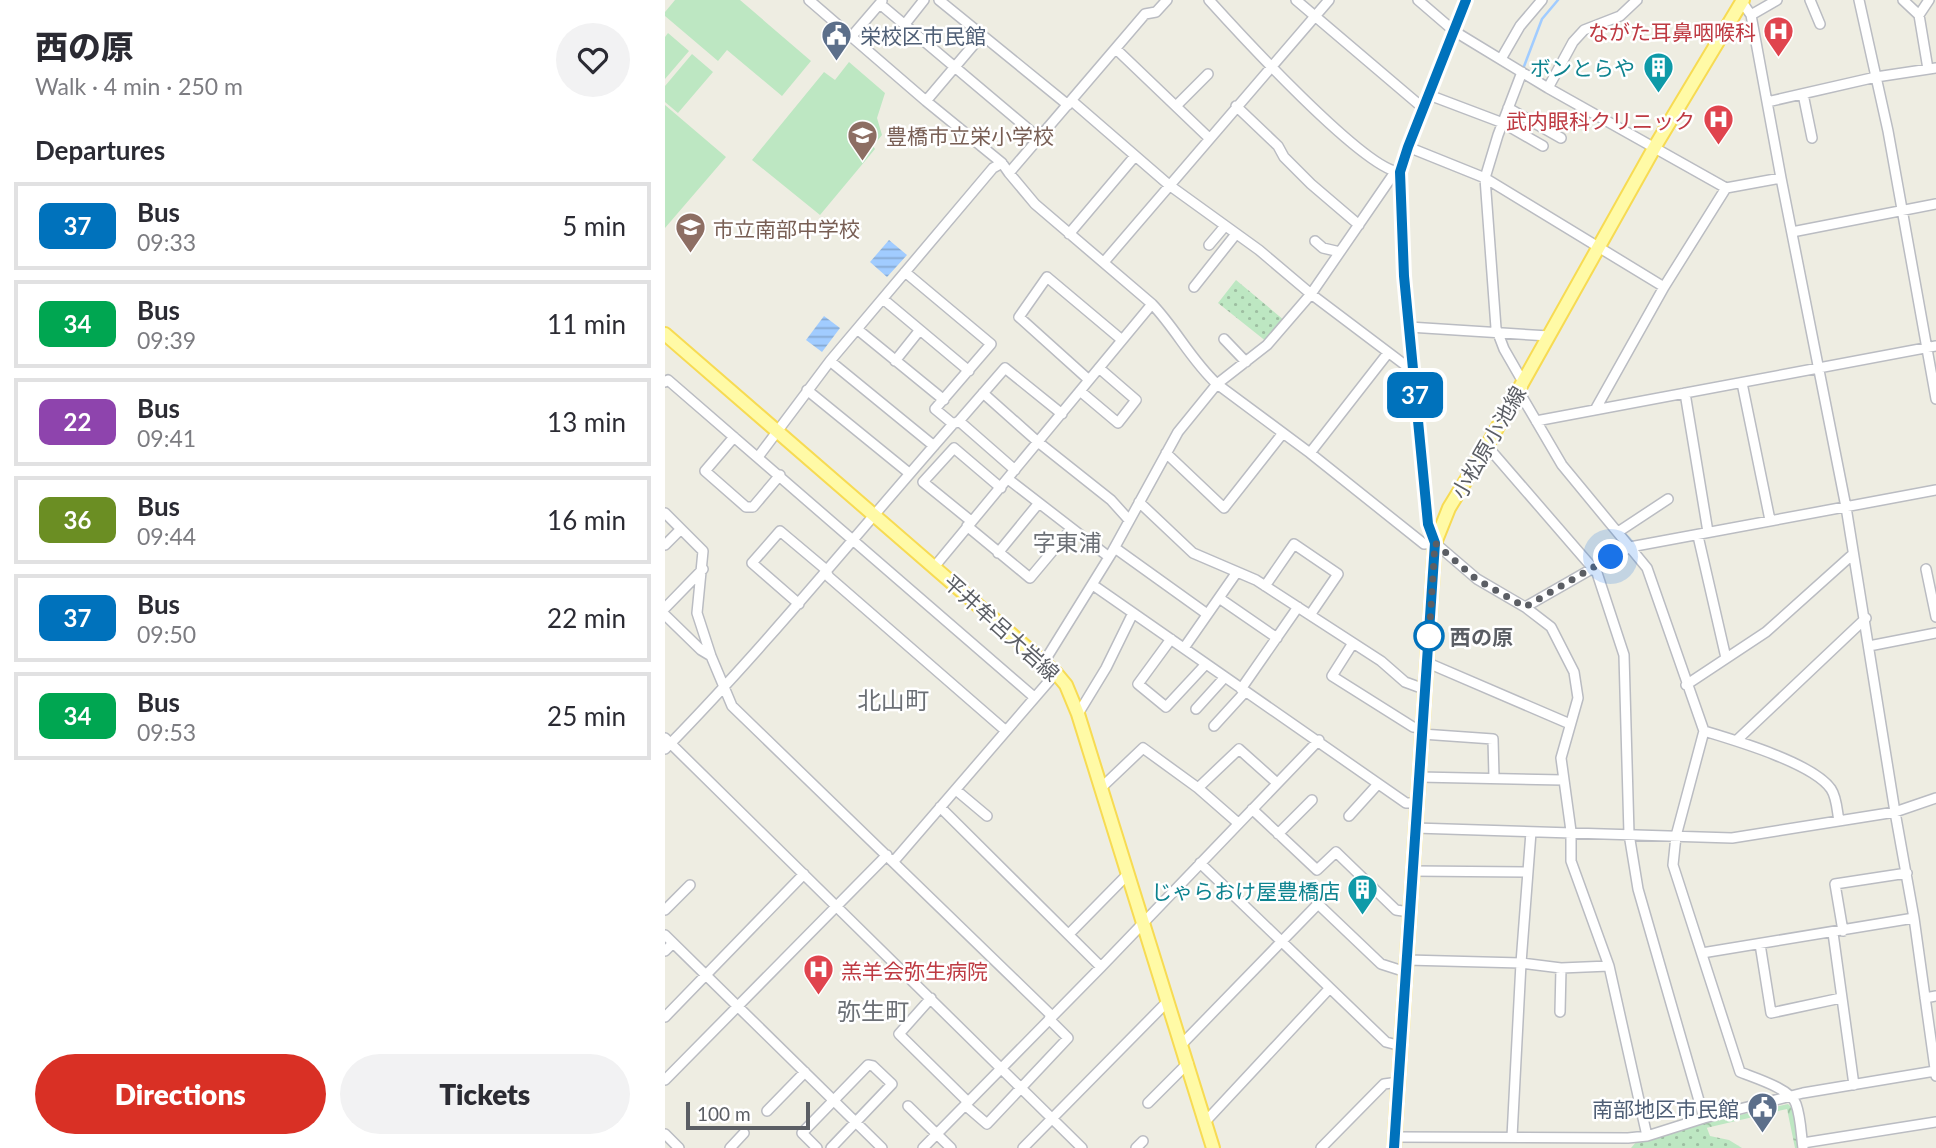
<!DOCTYPE html>
<meta charset="utf-8">
<style>
:root{--surface:#fff;--page:#f2f2f3;--text:#2b2b33;--muted:#7c7c81;--line:#e1e1e2;--accent:#d93025}
body{margin:0;font-family:Lato,"Noto Sans JP",sans-serif;background:var(--page);color:var(--text);height:100vh;display:flex;flex-direction:column;font-size:26px;white-space:nowrap}
*{box-sizing:border-box;margin:0}
p{font-size:23px;color:var(--muted)}
.icon{flex:none;width:38px;height:38px;fill:none;stroke:currentColor;stroke-width:2;stroke-linecap:round;stroke-linejoin:round}
.map{position:relative;flex:1;overflow:hidden}
.panel{display:flex;flex-direction:column;background:var(--surface);width:665px}
.panel>*{flex:none}
.badge{padding:0 14px;border-radius:10px;font-size:24px;line-height:46px}
.scale{position:absolute;left:21px;bottom:18px;width:124px;box-sizing:border-box;padding-left:7px;border:4px solid #5b5e64;border-top:0;font-size:19px;line-height:24px;white-space:nowrap;color:#5b5e64;-webkit-text-stroke:5px #fff;paint-order:stroke}
.you{position:absolute;width:35px;height:35px;margin:-18px;border:5px solid #fff;border-radius:50%;background:#1a73e8;box-shadow:0 0 0 10px #1a73e833}
.map>.badge{position:absolute;translate:-50% -50%;box-shadow:0 0 0 4px #fff}
h2{padding:0 35px;font-size:26px;line-height:63px}
.round{display:grid;place-items:center;flex:none;width:74px;height:74px;border-radius:37px;background:var(--page)}
.overview{display:flex;align-items:center;justify-content:space-between;height:119px;padding:0 35px}
h1{font-size:33px;font-weight:800;line-height:52px}
.button{display:flex;gap:14px;margin-top:auto;padding:14px 35px}
.button a{flex:1;height:80px;border-radius:42px;background:var(--accent);color:#fff;font-size:28px;font-weight:800;line-height:80px;text-align:center}
.button a+a{background:var(--page);color:var(--text)}
ul{padding:0;list-style:none}
li{display:flex;align-items:center;gap:21px;height:88px;margin:0 14px 10px;padding:0 21px;border:4px solid var(--line);border-radius:0px}
li div{flex:1}
li b{display:block;font-size:26px}
li em{font-style:normal}
li .badge{min-width:77px;font-weight:700;text-align:center}
main{display:flex;flex:1;min-height:0}
.map>svg:first-child{display:block}
.green{fill:#bde7c2}
.forest{fill:url(#forest-crowns)}
.park{fill:url(#park-dots)}
.water{fill:url(#water-rules)}
.lines{fill:none;stroke-linecap:round;stroke-linejoin:round}
.stream{stroke:#a1ccff;stroke-width:2.5}
.minor-casing{stroke:#babcc2;stroke-width:12}
.major-casing{stroke:#f7db53;stroke-width:16}
.minor{stroke:#fff;stroke-width:9}
.major{stroke:#fffaa6;stroke-width:12}
.line-casing{stroke:#fff;stroke-width:16}
.line{stroke:#0072bc;stroke-width:10}
.walk{stroke:#5b5e64;stroke-width:7;stroke-dasharray:0 12.6}
.stop-dot{fill:#fff;stroke:#0072bc;stroke-width:3.5}
.labels{text-anchor:middle;dominant-baseline:central;stroke-width:5;stroke-linejoin:round;paint-order:stroke}
.health-label{font-size:21px;fill:#be3a42;stroke:#fff;text-anchor:end}
.service-label{font-size:21px;fill:#4e5e75;stroke:#fff;text-anchor:start}
.culture-label{font-size:21px;fill:#0d838f;stroke:#fff;text-anchor:end}
.education-label{font-size:21px;fill:#785e54;stroke:#fff;text-anchor:start}
.street-label{font-size:21px;fill:#5b5e64;stroke:#fff}
.stop-label{font-size:21px;font-weight:bold;fill:#5b5e64;stroke:#fff;text-anchor:start}
.neighbourhood-label{font-size:23px;fill:#6c7076;stroke:#fff}
.quarter-label{font-size:24px;fill:#6c7076;stroke:#fff}
</style>
<main>
<section class="panel">
<div class="overview"><div><h1>西の原</h1><p>Walk · 4 min · 250 m</p></div><a class="round"><svg class="icon" aria-label="heart" viewBox="0 0 24 24"><path d="M12 20l-8-8c-3-5 5-10 8-4 3-6 11-1 8 4z"/></svg></a></div>
<h2>Departures</h2>
<ul>
<li><span class="badge" style="background:#0072bc;color:#fff">37</span><div><b>Bus</b><p>09:33</p></div><em>5 min</em></li>
<li><span class="badge" style="background:#00a651;color:#fff">34</span><div><b>Bus</b><p>09:39</p></div><em>11 min</em></li>
<li><span class="badge" style="background:#8e44ad;color:#fff">22</span><div><b>Bus</b><p>09:41</p></div><em>13 min</em></li>
<li><span class="badge" style="background:#6b8e23;color:#fff">36</span><div><b>Bus</b><p>09:44</p></div><em>16 min</em></li>
<li><span class="badge" style="background:#0072bc;color:#fff">37</span><div><b>Bus</b><p>09:50</p></div><em>22 min</em></li>
<li><span class="badge" style="background:#00a651;color:#fff">34</span><div><b>Bus</b><p>09:53</p></div><em>25 min</em></li>
</ul>
<div class="button"><a>Directions</a><a>Tickets</a></div>
</section>
<div class="map">
<svg width="1271" height="1148" viewBox="0 0 1271 1148">
<defs>
<pattern id="forest-crowns" width="20" height="18" patternUnits="userSpaceOnUse" patternTransform="scale(1.75)"><rect width="20" height="18" fill="#bde7c2"/><path d="M2 6a3 3 0 1 1 6 0M12 15a3 3 0 1 1 6 0" fill="none" stroke="#9dbea1"/></pattern>
<pattern id="park-dots" width="8" height="8" patternUnits="userSpaceOnUse" patternTransform="scale(1.75)"><rect width="8" height="8" fill="#bde7c2"/><path d="M2 2h.1M6 6h.1" fill="none" stroke="#9dbea1" stroke-width="1.8" stroke-linecap="round"/></pattern>
<pattern id="water-rules" width="6" height="5" patternUnits="userSpaceOnUse" patternTransform="scale(1.75)"><rect width="6" height="5" fill="#a1ccff"/><path d="M0 2.5h6" fill="none" stroke="#86a9d2"/></pattern>
</defs>
<rect width="100%" height="100%" fill="#eeede2"/>
<!-- green -->
<path class="green" d="M10,0H75L146,61L117,96L62,50L53,61L0,16V12Z
M3,33L24,51L0,79V37Z
M27,54L48,72L13,113L0,102V86Z
M184,62L220,93L212,118L217,135L208,146L210,149L155,215L87,160L159,72L170,80Z
M0,105L61,157L0,228Z"/>
<!-- forest -->
<path class="forest" d="M1123,1104L1127,1108L1135,1148H1130L1122,1109L1041,1128L1040,1123Z"/>
<!-- park -->
<path class="park" d="M571,280L620,321L602,342L553,303Z
M1040,1123L1045,1136L1064,1140L1077,1148H966L972,1141Z"/>
<!-- water -->
<path class="water" d="M224,240L242,255L222,277L205,262Z
M159,316L175,328L157,352L141,340Z"/>
<g class="lines">
<!-- stream -->
<path class="stream" d="M858,69L877,19L893,0"/>
<defs>
<path id="minor" d="M144,0L261,101L337,163
M274,0L403,105
M544,0C572,31 700,171 735,172
M631,0L758,108
M753,0L789,31L883,88L1061,188
M801,0L743,147L735,172L739,276L763,524L770,543L812,579L860,607L886,627L909,672L913,698L896,758L906,831V861L944,966L982,1136
M1145,0L1155,24
M1194,0L1223,131L1271,399
M1238,0L1254,15L1264,0
M1077,2L1086,15L1116,178L1181,507L1230,812L1249,918L1271,1076
M215,4L374,138
M1086,15L1112,0
M1254,15L1263,69
M240,24L259,0
M187,36L217,1
M451,49L544,138
M836,59L855,26L877,0
M857,72L833,135L820,178L831,328L839,349L858,382L856,395L897,465L982,568L1039,731L1011,836L1008,865L1075,1072C1090,1078 1126,1089 1131,1104C1136,1118 1136,1134 1138,1148
M883,88L908,42L919,30L955,16L972,0
M1138,94L1147,138
M764,95L838,123L878,146
M261,101L316,36
M407,101L504,185L594,250L646,294L748,371
M1102,102L1211,77L1271,68
M511,106L543,74
M571,106L613,146L619,157L646,184L694,225
M843,108L896,138
M743,147L820,178L999,287
M344,173L370,204L487,304C511,329 526,360 552,384L645,453L759,544L770,543
M1127,232L1271,204
M404,234L470,156
M650,241L658,248L675,252
M544,245L560,226
M439,262L664,0
M240,272L326,344L270,409L288,424
M529,287L571,234
M218,299L304,371
M744,327L884,336
M192,329L279,400
M559,339L581,362
M165,361L269,446
M230,361L254,331
M424,380L354,317L382,277L457,340
M0,382L3,380L369,697
M1077,383L1105,520
M142,390L244,473
M415,391L453,423L471,400L434,368
M318,393L373,442L446,500L464,520
M1020,393L1043,532
M930,410L999,287L1061,188L1116,178
M871,421L1271,346
M69,437L40,471L81,507H88L115,475
M822,446L932,573L959,655L964,834L973,889L1039,1118
M501,453L559,508L618,433
M645,453L723,353
M93,457L165,361L328,168L337,163L344,173L480,14L491,12L502,0
M350,470L294,421L340,368L397,414
M343,479L444,557
M474,502L528,553L591,580L716,661L740,682L759,689
M0,513L38,551L32,613L46,656L67,706L387,1016
M306,521L258,482L289,448L336,488
M302,526L365,578L406,529
M953,532L1003,499
M1033,536L1061,658
M0,545L16,529
M450,548L542,614
M333,553L373,504
M270,566L487,304
M1261,569L1271,617
M428,585L741,803H751
M600,586L629,544L673,574L645,615
M554,598L612,638
M134,604L87,563L115,531L159,568L164,577L341,731
M860,607L965,547L1271,490
M0,608L38,569
M0,615L36,650L46,656
M506,639L473,684L501,707L541,664
M688,643L667,676L748,727L757,728
M1204,646L1271,633
M519,648L572,572
M379,662L446,554L513,432L552,384L602,345L646,294L730,172
M763,663L905,724
M1021,685L1101,632L1188,554
M576,689L633,607
M531,709L560,677
M413,714L441,668L468,613
M549,726L580,692
M1039,731C1069,740 1148,763 1166,789C1172,798 1172,811 1174,821
M757,734L828,739L829,777
M0,738L417,1148
M1072,740L1201,618
M0,749C102,645 192,533 288,424L294,421
M754,777L898,780
M436,788L478,748L533,788L573,823
M533,788L574,749L612,783
M291,790L322,816
M275,807L436,967
M587,809L652,870L671,852L731,910L744,912
M684,816L713,784
M750,828L1067,838L1230,812L1271,798
M613,834L647,800
M229,861L391,673
M535,863L721,1042L736,1046
M747,871L863,872
M0,910L25,885
M1178,931L1170,884L1242,873
M1168,933L1189,1085
M404,934L463,874
M0,935L217,1148
M1095,944L1106,1013L1176,998
M0,951L8,943
M1037,953L1249,918
M742,960L856,963L896,968L944,966
M266,998L234,1034L303,1102
M1260,998L1271,996
M895,1012L896,968
M0,1017L139,874
M517,1044L653,904L716,964L741,972
M0,1080L222,855
M483,1103L523,1063
M300,1105L322,1124L403,1038L384,1019
M243,1106L286,1148
M102,1111L140,1072
M540,1122L664,989
M0,1134L14,1148
M731,1137L963,1138L982,1136L1039,1118L1138,1093L1270,1071
M847,1137L856,963L866,832
M1138,1143L1271,1122
M65,1148L79,1133
M152,1148L137,1133L203,1065L208,1066L227,1084L166,1148
M258,1148L436,967L654,740
M358,1148L502,1002
M471,1148L478,1141
M656,1148L719,1084L734,1082"/>
<path id="major" d="M0,334L391,673L401,685L413,714L548,1148
M729,1148L770,543L784,508L822,446L992,143L1078,0"/>
</defs>
<!-- minor casing -->
<use href="#minor" class="minor-casing"/>
<!-- major casing -->
<use href="#major" class="major-casing"/>
<!-- minor -->
<use href="#minor" class="minor"/>
<!-- major -->
<use href="#major" class="major"/>
</g>
<g class="lines">
<defs>
<path id="line" d="M729,1148L770,543L763,524L739,276L735,172L743,147L801,0"/>
</defs>
<!-- line casing -->
<use href="#line" class="line-casing"/>
<!-- line -->
<use href="#line" class="line"/>
<!-- walk -->
<path class="walk" d="M764,636V639L770,543L811,579L860,607L946,557"/>
</g>
<!-- icons -->
<defs>
<symbol id="hospital-pin" viewBox="-11 -11 22 30"><path d="M0 17L-7.5 6A9.5 9.5 0 1 1 7.5 6Z" fill="#e0444e" stroke="#fff"/><path d="M-5-5h3v3.5h4V-5h3V5h-3V1.5h-4V5h-3Z" fill="#fff"/></symbol>
<symbol id="civic-pin" viewBox="-11 -11 22 30"><path d="M0 17L-7.5 6A9.5 9.5 0 1 1 7.5 6Z" fill="#5c6f8a" stroke="#fff"/><path d="M-.6-6.5H3V-4.5H.6V-3L4-1V1h2V6H-6V1h2V-1L-.6-3ZM-1.2 2.5V6h2.4V2.5Z" fill="#fff"/></symbol>
<symbol id="building-pin" viewBox="-11 -11 22 30"><path d="M0 17L-7.5 6A9.5 9.5 0 1 1 7.5 6Z" fill="#0f9aa8" stroke="#fff"/><path d="M-4-6H4V6H1V3H-1V6H-4ZM-2.5-4.3h1.7v1.8h-1.7ZM.8-4.3h1.7v1.8H.8ZM-2.5-1h1.7V.8h-1.7ZM.8-1h1.7V.8H.8Z" fill="#fff"/></symbol>
<symbol id="school-pin" viewBox="-11 -11 22 30"><path d="M0 17L-7.5 6A9.5 9.5 0 1 1 7.5 6Z" fill="#8d6e63" stroke="#fff"/><path d="M0-5L7-2L0 1L-7-2ZM-4 1L0 2.5L4 1V4Q0 6-4 4Z" fill="#fff"/></symbol>
</defs>
<g fill-rule="evenodd">
<use href="#hospital-pin" x="1096" y="14" width="35" height="47"/>
<use href="#civic-pin" x="154" y="18" width="35" height="47"/>
<use href="#building-pin" x="976" y="50" width="35" height="47"/>
<use href="#hospital-pin" x="1036" y="102" width="35" height="47"/>
<use href="#school-pin" x="180" y="118" width="35" height="47"/>
<use href="#school-pin" x="8" y="210" width="35" height="47"/>
<use href="#building-pin" x="680" y="872" width="35" height="47"/>
<use href="#hospital-pin" x="136" y="952" width="35" height="47"/>
<use href="#civic-pin" x="1080" y="1090" width="35" height="47"/>
</g>
<!-- markers -->
<circle class="stop-dot" cx="764" cy="636" r="14"/>
<g class="labels">
<!-- health labels -->
<g class="health-label">
<text x="1091" y="31">ながた耳鼻咽喉科</text>
<text x="1030" y="120">武内眼科クリニック</text>
<text x="176" y="970" text-anchor="start">羔羊会弥生病院</text>
</g>
<!-- service labels -->
<g class="service-label">
<text x="195" y="35">栄校区市民館</text>
<text x="1074" y="1108" text-anchor="end">南部地区市民館</text>
</g>
<!-- culture labels -->
<g class="culture-label">
<text x="970" y="67">ボンとらや</text>
<text x="675" y="890">じゃらおけ屋豊橋店</text>
</g>
<!-- education labels -->
<g class="education-label">
<text x="221" y="135">豊橋市立栄小学校</text>
<text x="48" y="228">市立南部中学校</text>
</g>
<!-- street labels -->
<g class="street-label">
<text transform="translate(823 442) rotate(-60)">小松原小池線</text>
<text transform="translate(337 627) rotate(42)">平井牟呂大岩線</text>
</g>
<!-- stop labels -->
<g class="stop-label">
<text x="785" y="636">西の原</text>
</g>
<!-- neighbourhood labels -->
<g class="neighbourhood-label">
<text x="402" y="542">字東浦</text>
</g>
<!-- quarter labels -->
<g class="quarter-label">
<text x="228" y="699">北山町</text>
<text x="208" y="1010">弥生町</text>
</g>
</g>
</svg>
<div class="scale">100 m</div>
<div class="you" style="left:946px;top:557px"></div>
<b class="badge" style="left:750px;top:395px;background:#0072bc;color:#fff">37</b>
</div>
</main>
